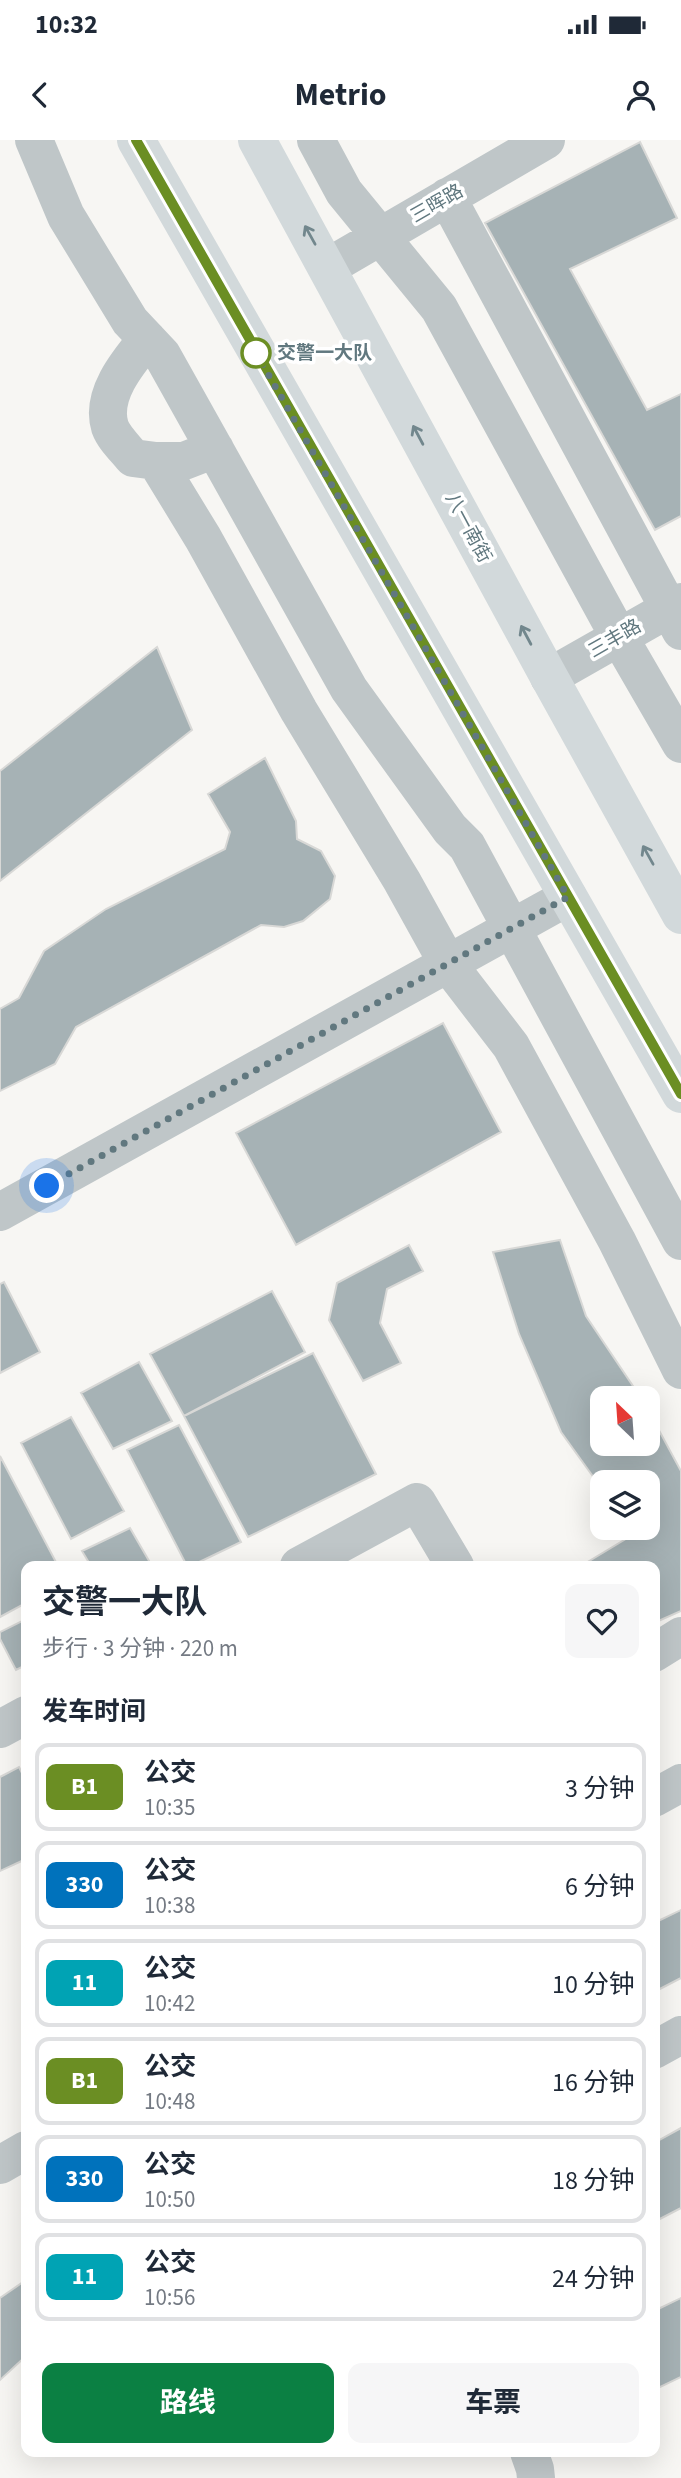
<!DOCTYPE html>
<html lang="zh">
<meta charset="utf-8">
<style>
:root{--surface:#fff;--page:#f6f6f7;--text:#1f2937;--muted:#747a83;--line:#e0e1e3;--accent:#0b8043}
body{margin:0;font-family:"Source Sans 3","Noto Sans SC",sans-serif;background:var(--page);color:var(--text);height:100vh;display:flex;flex-direction:column;font-size:26px;white-space:nowrap}
*{box-sizing:border-box;margin:0}
p{font-size:23px;color:var(--muted)}
.icon{flex:none;width:38px;height:38px;fill:none;stroke:currentColor;stroke-width:2;stroke-linecap:round;stroke-linejoin:round}
.map{position:relative;flex:1;overflow:hidden}
.sheet{position:absolute;left:21px;top:1421px;width:639px;height:896px;display:flex;flex-direction:column;background:var(--surface);border-radius:14px;box-shadow:0 7px 28px #0002}
.sheet>*{flex:none}
.badge{padding:0 14px;border-radius:10px;font-size:24px;line-height:46px}
.needle{width:46px;rotate:335deg}
.tools{position:absolute;left:590px;top:1246px;display:grid;gap:14px}
.tools a{display:grid;place-items:center;width:70px;height:70px;border-radius:14px;background:var(--surface);box-shadow:0 7px 28px #0002;font-size:35px}
.you{position:absolute;width:35px;height:35px;margin:-18px;border:5px solid #fff;border-radius:50%;background:#1a73e8;box-shadow:0 0 0 10px #1a73e833}
.map>.badge{position:absolute;translate:-50% -50%;box-shadow:0 0 0 4px #fff}
h2{padding:0 21px;font-size:26px;line-height:63px}
.round{display:grid;place-items:center;flex:none;width:74px;height:74px;border-radius:14px;background:var(--page)}
.overview{display:flex;align-items:center;justify-content:space-between;height:119px;padding:0 21px}
h1{font-size:33px;font-weight:700;line-height:52px}
.cta{display:flex;gap:14px;margin-top:auto;padding:14px 21px}
.cta a{flex:1;height:80px;border-radius:14px;background:var(--accent);color:#fff;font-size:28px;font-weight:700;line-height:80px;text-align:center}
.cta a+a{background:var(--page);color:var(--text)}
ul{padding:0;list-style:none}
li{display:flex;align-items:center;gap:21px;height:88px;margin:0 14px 10px;padding:0 7px;border:4px solid var(--line);border-radius:14px}
li div{flex:1}
li b{display:block;font-size:26px}
li em{font-style:normal}
li .badge{min-width:77px;font-weight:700;text-align:center}
.status{display:flex;justify-content:space-between;align-items:center;height:49px;padding:0 35px;background:var(--surface);direction:ltr}
.status svg{height:19px;fill:currentColor}
header{display:flex;justify-content:space-between;align-items:center;height:91px;padding:0 21px;background:var(--surface);font-size:32px;font-weight:700}
.map>svg:first-child{display:block}
.building{fill:#a6b2b5;stroke:#d8d8d6;stroke-width:2}
.lines{fill:none;stroke-linecap:round;stroke-linejoin:round}
.minor{stroke:#bfc6c8;stroke-width:38}
.major{stroke:#d2d9db;stroke-width:38}
.oneway{stroke:#72878d}
.line-casing{stroke:#fff;stroke-width:16}
.line{stroke:#6b8e23;stroke-width:10}
.walk{stroke:#61787f;stroke-width:7;stroke-dasharray:0 12.6}
.stop-dot{fill:#fff;stroke:#6b8e23;stroke-width:3.5}
.labels{text-anchor:middle;dominant-baseline:central;stroke-width:7;stroke-linejoin:round;paint-order:stroke}
.street-label{font-size:19px;fill:#61787f;stroke:#fff}
.stop-label{font-size:19px;font-weight:bold;fill:#61787f;stroke:#fff;text-anchor:start}
</style>
<div class="status"><b>10:32</b><svg viewBox="0 0 49 12"><path d="M0 12V9h3v3zM5 12V6h3v6zM10 12V3h3v9zM15 12V0h3v12zM26 1h20v11H26zM47 4h2v5h-2z"/></svg></div>
<header><svg class="icon" aria-label="back" viewBox="0 0 24 24"><path d="M15 5l-7 7 7 7"/></svg>Metrio<svg class="icon" aria-label="person" viewBox="0 0 24 24"><circle cx="12" cy="8" r="4"/><path d="M4 21q1-7 8-7t8 7"/></svg></header>
<div class="map">
<svg width="681" height="2338" viewBox="0 0 681 2338">
<rect width="100%" height="100%" fill="#f7f6f3"/>
<!-- building -->
<path class="building" d="M640,2L677,78L570,129L647,270L681,254V376L655,390L485,83Z
M157,507L192,590L0,741V631Z
M265,618L296,681L297,699L321,711L335,736L330,759L303,781L284,787L261,785L76,887L55,924L0,951V869L19,858L44,811L106,769L225,709L230,692L208,654Z
M443,883L501,992L296,1105L236,993Z
M560,1100L586,1176L641,1258H602V1304H648V1270L681,1331V1471L654,1483V1426H581L634,1394L630,1388H648V1342H602V1349L561,1292L519,1194L493,1112Z
M409,1105L423,1131L387,1149L380,1183L401,1223L363,1241L329,1180L337,1143Z
M4,1142L40,1212L0,1233V1144Z
M272,1151L305,1212L184,1276L150,1214Z
M313,1213L376,1334L248,1397L184,1276Z
M139,1222L172,1281L113,1309L81,1253Z
M71,1277L124,1371L71,1399L21,1303Z
M179,1285L241,1402L191,1426H187L127,1310Z
M0,1316L58,1426H26V1463L0,1477Z
M130,1388L152,1426H91L82,1411Z
M26,1479V1525L16,1530L0,1499V1492Z
M19,1627L26,1641V1719L0,1731V1637Z
M681,1770V1838L654,1852V1783Z
M681,1988V2068L654,2082V2003Z
M26,2140V2216L0,2240V2158Z
M681,2158V2237L654,2250V2171Z"/>
<g class="lines">
<!-- minor -->
<path class="minor" d="M34,0L66,76L130,181L162,215L349,549L450,689L467,706L681,1101
M316,0L344,52L439,168L619,497L681,604
M447,57L681,491
M328,127L546,0
M147,199C128,222 100,255 110,287C114,298 125,308 133,318L156,321H184L215,309
M156,321L203,398L299,571L402,741L448,824L511,906L617,1101L681,1230
M549,537L681,462
M0,1072L568,757
M299,1426L417,1362L455,1426
M654,1513L681,1496
M0,1589L26,1575
M654,1658L681,1643
M654,1910L681,1895
M0,2025L26,2010
M529,2312L535,2329L536,2338"/>
<!-- major -->
<path class="major" d="M136,0L681,954
M257,0L549,537L681,775"/>
</g>
<!-- one-way arrows -->
<defs><path id="oneway-shaft" d="M-6 0H5M1.5-3L5.5 0L1.5 3" fill="none" stroke-width="1.6" stroke-linecap="round" stroke-linejoin="round" transform="scale(1.75)"/></defs>
<g class="oneway">
<use href="#oneway-shaft" transform="translate(310 95) rotate(-119)"/>
<use href="#oneway-shaft" transform="translate(418 295) rotate(-118)"/>
<use href="#oneway-shaft" transform="translate(526 495) rotate(-118)"/>
<use href="#oneway-shaft" transform="translate(648 715) rotate(-119)"/>
</g>
<g class="lines">
<defs>
<path id="line" d="M136,0L681,954"/>
</defs>
<!-- line casing -->
<use href="#line" class="line-casing"/>
<!-- line -->
<use href="#line" class="line"/>
<!-- walk -->
<path class="walk" d="M47,1046L568,757L256,213"/>
</g>
<!-- markers -->
<circle class="stop-dot" cx="256" cy="213" r="14"/>
<g class="labels">
<!-- street labels -->
<g class="street-label">
<text transform="translate(437 64) rotate(-30)">三晖路</text>
<text transform="translate(468 388) rotate(62)">八一南街</text>
<text transform="translate(615 499) rotate(-30)">三丰路</text>
</g>
<!-- stop labels -->
<g class="stop-label">
<text x="277" y="213">交警一大队</text>
</g>
</g>
</svg>
<div class="tools">
<a><svg class="needle" viewBox="-14 -14 28 28"><path d="M0-13l5 13h-10z" fill="#e53935"/><path d="M0 13l5-13h-10z" fill="#747a83"/></svg></a>
<a><svg class="icon" aria-label="layers" viewBox="0 0 24 24"><path d="M12 4l9 5-9 5-9-5zM3 14l9 5 9-5"/></svg></a>
</div>
<div class="you" style="left:47px;top:1046px"></div>
<section class="sheet">
<div class="overview"><div><h1>交警一大队</h1><p>步行 · 3 分钟 · 220 m</p></div><a class="round"><svg class="icon" aria-label="heart" viewBox="0 0 24 24"><path d="M12 20l-8-8c-3-5 5-10 8-4 3-6 11-1 8 4z"/></svg></a></div>
<h2>发车时间</h2>
<ul>
<li><span class="badge" style="background:#6b8e23;color:#fff">B1</span><div><b>公交</b><p>10:35</p></div><em>3 分钟</em></li>
<li><span class="badge" style="background:#0072bc;color:#fff">330</span><div><b>公交</b><p>10:38</p></div><em>6 分钟</em></li>
<li><span class="badge" style="background:#00a3b4;color:#fff">11</span><div><b>公交</b><p>10:42</p></div><em>10 分钟</em></li>
<li><span class="badge" style="background:#6b8e23;color:#fff">B1</span><div><b>公交</b><p>10:48</p></div><em>16 分钟</em></li>
<li><span class="badge" style="background:#0072bc;color:#fff">330</span><div><b>公交</b><p>10:50</p></div><em>18 分钟</em></li>
<li><span class="badge" style="background:#00a3b4;color:#fff">11</span><div><b>公交</b><p>10:56</p></div><em>24 分钟</em></li>
</ul>
<div class="cta"><a>路线</a><a>车票</a></div>
</section>
</div>
